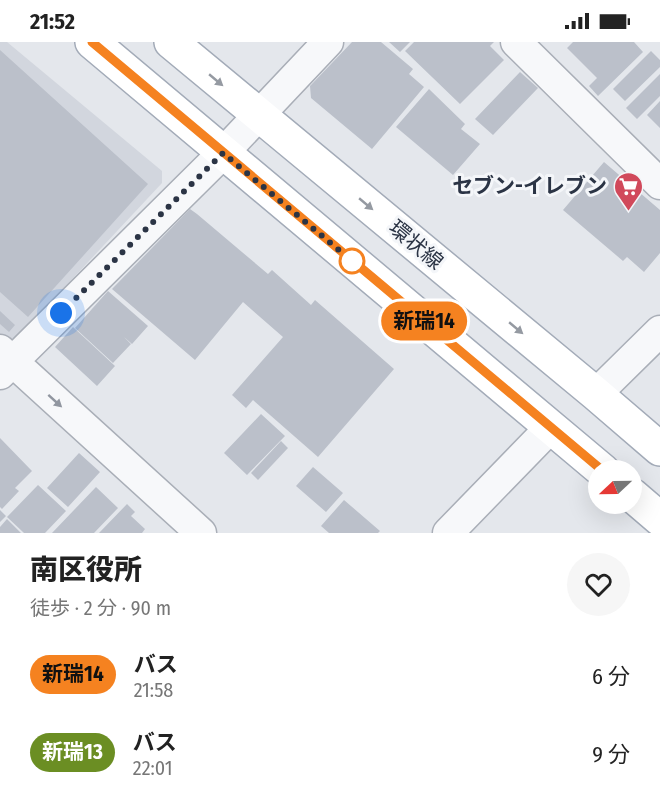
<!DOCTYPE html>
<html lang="ja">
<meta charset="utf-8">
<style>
:root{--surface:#fff;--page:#f6f6f6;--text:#222;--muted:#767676}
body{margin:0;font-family:"Fira Sans Condensed","Noto Sans JP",sans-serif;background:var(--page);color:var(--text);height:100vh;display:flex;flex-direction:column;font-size:22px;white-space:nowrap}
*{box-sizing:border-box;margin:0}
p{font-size:20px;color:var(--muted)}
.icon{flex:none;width:33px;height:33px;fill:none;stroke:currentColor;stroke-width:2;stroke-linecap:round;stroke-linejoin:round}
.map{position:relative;height:491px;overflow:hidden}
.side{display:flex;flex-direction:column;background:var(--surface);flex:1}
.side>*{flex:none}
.badge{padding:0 12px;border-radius:20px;font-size:21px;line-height:39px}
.needle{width:39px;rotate:248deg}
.buttons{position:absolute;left:588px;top:418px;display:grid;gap:12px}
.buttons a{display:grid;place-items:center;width:54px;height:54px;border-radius:50%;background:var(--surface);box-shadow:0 6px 24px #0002;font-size:30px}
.you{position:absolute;width:30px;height:30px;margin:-15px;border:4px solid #fff;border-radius:50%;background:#1a73e8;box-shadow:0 0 0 9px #1a73e833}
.map>.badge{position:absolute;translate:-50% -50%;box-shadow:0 0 0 3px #fff}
.round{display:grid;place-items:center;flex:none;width:63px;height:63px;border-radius:32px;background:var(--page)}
.headline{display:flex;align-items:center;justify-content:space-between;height:102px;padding:0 30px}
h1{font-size:28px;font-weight:800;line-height:45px}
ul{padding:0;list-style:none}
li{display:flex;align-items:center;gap:18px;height:78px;padding:0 30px}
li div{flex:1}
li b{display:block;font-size:22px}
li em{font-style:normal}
li .badge{min-width:66px;font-weight:700;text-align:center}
.status{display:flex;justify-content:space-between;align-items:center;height:42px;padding:0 30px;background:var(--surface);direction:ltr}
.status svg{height:16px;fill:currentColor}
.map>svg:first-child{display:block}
.built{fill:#d2d6de}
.building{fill:#bbc0ca}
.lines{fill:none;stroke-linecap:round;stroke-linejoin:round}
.street-casing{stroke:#a9aeb7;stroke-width:33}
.primary-casing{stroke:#a3abb8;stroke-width:36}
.street{stroke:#f7f8fa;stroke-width:30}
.primary{stroke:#fff;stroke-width:33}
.oneway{fill:#959aa2}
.oneway2{fill:#9196a0}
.line-casing{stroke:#fff;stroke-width:14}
.line{stroke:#f58220;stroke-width:9}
.walk{stroke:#2b3445;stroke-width:6;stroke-dasharray:0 10.8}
.stop-dot{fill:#fff;stroke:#f58220;stroke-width:3}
.labels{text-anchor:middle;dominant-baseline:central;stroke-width:6;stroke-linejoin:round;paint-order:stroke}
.poi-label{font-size:21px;font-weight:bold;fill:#2b3445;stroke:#f4f6f9;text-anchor:end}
.street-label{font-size:21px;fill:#2b3445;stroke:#f4f6f9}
</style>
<div class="status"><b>21:52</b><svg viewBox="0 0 49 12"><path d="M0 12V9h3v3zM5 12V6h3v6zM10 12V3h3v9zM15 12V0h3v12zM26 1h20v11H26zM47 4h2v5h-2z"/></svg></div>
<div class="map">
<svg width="660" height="491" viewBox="0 0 660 491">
<rect width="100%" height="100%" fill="#e4e7ec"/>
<!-- built -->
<path class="built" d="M0,0H7L162,129V141L17,296H3L0,293Z"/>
<!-- building -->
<path class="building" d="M352,0H381L413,27L409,32L424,45L372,107L311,56L310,44Z
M389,0H410L400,10Z
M414,0H494L490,4L504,18L460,62L405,9Z
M573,0H634L643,10L598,54L589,44L597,36L567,6Z
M0,8L148,142L28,275L0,250Z
M651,9L660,18V25L625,59L613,47Z
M520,30L538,46L493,93L475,77Z
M660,32V54L637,77L626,66Z
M429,47L465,82L461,87L480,102L453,133L396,85Z
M660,59V86L647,73Z
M604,120L660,168V211L644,230L627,215L623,219L563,168Z
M190,167L197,172L268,232L272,228L311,263L315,258L394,327L318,415L253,358L246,366L232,353L283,295L243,260L195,318L112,247Z
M108,249L148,284L132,302L124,295L131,302L113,321L75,286Z
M0,269L15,283L9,290L0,282Z
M73,285L115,324L97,344L55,305Z
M261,372L285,394L247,433L224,411Z
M0,396L32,429L15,446L19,449L2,467L0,465Z
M281,399L288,406L258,438L251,431Z
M79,411L100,430L68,465L47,446Z
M313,425L343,451L326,470L296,444Z
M38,443L66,469L45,491H24L7,475Z
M96,445L118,466L94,491H52Z
M344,458L380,489L378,491H329L321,484Z
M127,462L135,470L131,474L145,487L142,491H99Z
M0,468L6,474L0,480Z
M7,477L21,491H0V485Z"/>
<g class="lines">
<defs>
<path id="street" d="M516,0L660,142
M0,308L201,491
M0,332L223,111L328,0
M596,352L660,289
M448,491L551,385"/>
<path id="primary" d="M92,0L603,429
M171,0L596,352L660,407
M632,453L660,477"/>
</defs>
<!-- street casing -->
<use href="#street" class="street-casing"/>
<!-- primary casing -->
<use href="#primary" class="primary-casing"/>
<!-- street -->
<use href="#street" class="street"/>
<!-- primary -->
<use href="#primary" class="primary"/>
</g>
<!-- one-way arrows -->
<defs><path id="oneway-solid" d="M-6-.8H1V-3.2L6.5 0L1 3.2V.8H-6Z" transform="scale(1.5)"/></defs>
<g class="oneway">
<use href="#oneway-solid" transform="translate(216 38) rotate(40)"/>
<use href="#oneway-solid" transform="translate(366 162) rotate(40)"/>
<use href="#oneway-solid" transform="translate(516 286) rotate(40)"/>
</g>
<use class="oneway2" href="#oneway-solid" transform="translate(55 359) rotate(42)"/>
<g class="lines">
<defs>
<path id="line" d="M92,0L603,429"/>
</defs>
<!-- line casing -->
<use href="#line" class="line-casing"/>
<!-- line -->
<use href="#line" class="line"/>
<!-- walk -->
<path class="walk" d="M61,271L223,111L352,219"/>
</g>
<!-- icons -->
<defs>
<symbol id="supermarket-pin" viewBox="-11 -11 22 30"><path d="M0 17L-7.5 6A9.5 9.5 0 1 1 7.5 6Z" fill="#d1495b" stroke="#f4f6f9"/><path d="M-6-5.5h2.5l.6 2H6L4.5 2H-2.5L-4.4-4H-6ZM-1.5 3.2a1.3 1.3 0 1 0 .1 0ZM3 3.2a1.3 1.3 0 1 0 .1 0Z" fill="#fff"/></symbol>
</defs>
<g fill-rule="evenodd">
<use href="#supermarket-pin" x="612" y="128" width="33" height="45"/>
</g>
<!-- markers -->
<circle class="stop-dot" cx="352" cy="219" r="12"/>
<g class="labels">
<!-- poi labels -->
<g class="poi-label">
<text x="607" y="144">セブン-イレブン</text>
</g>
<!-- street labels -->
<g class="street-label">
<text transform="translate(416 203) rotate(40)">環状線</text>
</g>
</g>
</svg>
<div class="buttons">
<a><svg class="needle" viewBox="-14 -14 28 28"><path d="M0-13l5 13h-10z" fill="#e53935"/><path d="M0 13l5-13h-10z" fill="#767676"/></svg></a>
</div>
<div class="you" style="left:61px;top:271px"></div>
<b class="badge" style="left:424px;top:279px;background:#f58220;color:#111">新瑞14</b>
</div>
<section class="side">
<div class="headline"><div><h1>南区役所</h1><p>徒歩 · 2 分 · 90 m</p></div><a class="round"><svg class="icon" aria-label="heart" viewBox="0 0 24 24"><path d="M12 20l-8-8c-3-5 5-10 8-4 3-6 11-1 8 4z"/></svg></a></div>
<ul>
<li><span class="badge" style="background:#f58220;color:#111">新瑞14</span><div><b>バス</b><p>21:58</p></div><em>6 分</em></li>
<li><span class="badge" style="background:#6b8e23;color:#fff">新瑞13</span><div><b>バス</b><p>22:01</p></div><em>9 分</em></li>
</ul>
</section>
